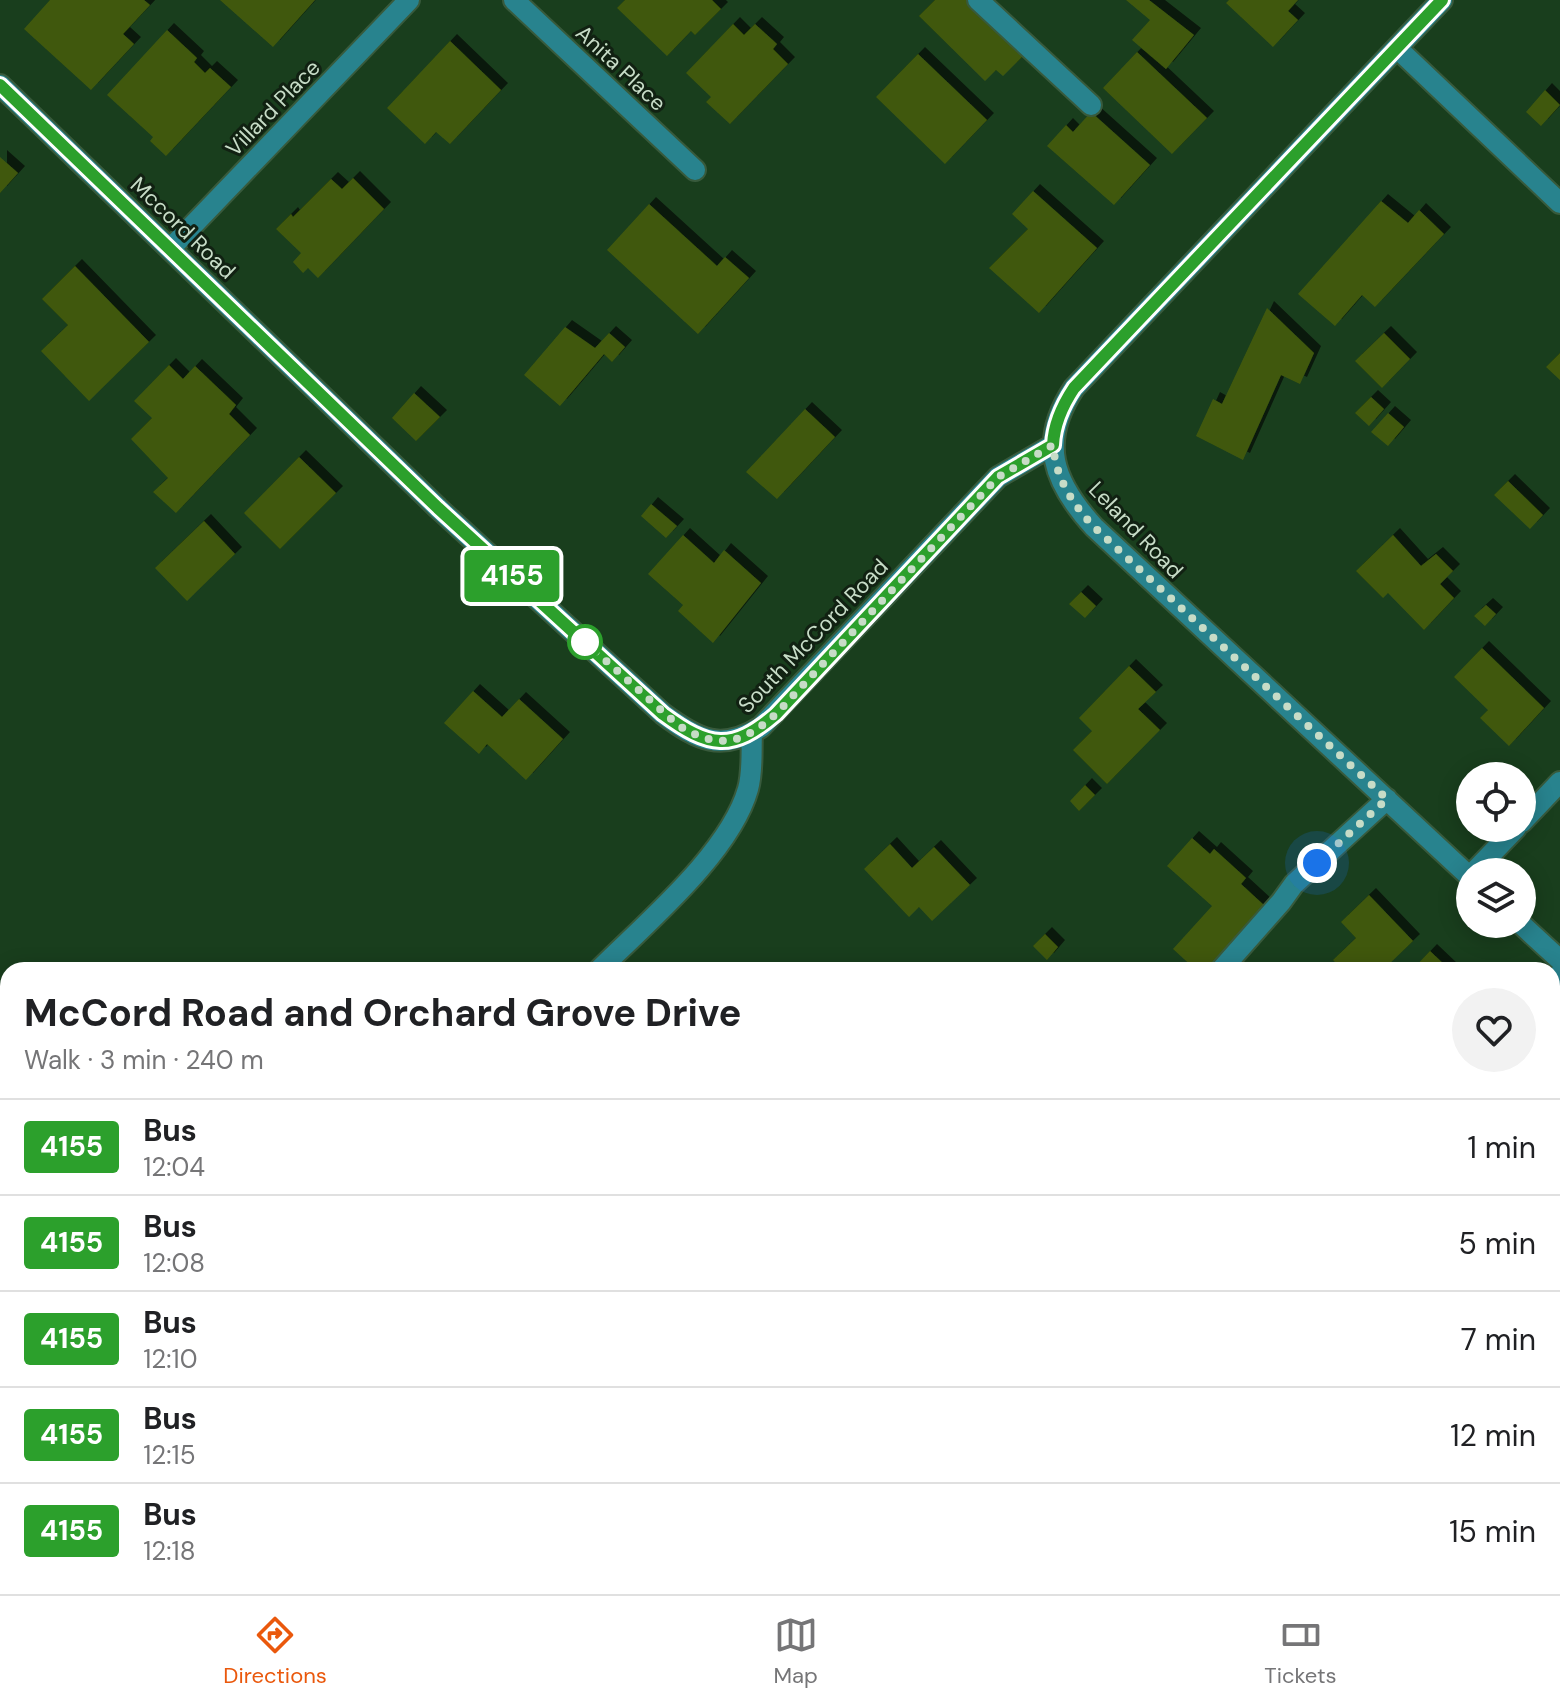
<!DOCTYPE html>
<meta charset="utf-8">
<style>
:root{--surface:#fff;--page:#f2f2f2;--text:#202124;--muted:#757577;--line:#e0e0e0;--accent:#ea580c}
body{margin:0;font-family:"DM Sans",sans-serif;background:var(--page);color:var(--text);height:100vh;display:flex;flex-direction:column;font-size:30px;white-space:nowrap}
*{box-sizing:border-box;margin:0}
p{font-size:26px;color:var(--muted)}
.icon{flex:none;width:44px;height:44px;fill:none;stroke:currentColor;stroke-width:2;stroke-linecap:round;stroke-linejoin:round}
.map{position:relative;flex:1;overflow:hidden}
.panel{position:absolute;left:0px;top:962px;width:1560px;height:632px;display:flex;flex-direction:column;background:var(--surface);border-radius:24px 24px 0 0;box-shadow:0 4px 20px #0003}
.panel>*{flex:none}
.badge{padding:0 16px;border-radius:6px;font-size:28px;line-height:52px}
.controls{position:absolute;left:1456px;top:762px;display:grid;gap:16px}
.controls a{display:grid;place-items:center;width:80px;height:80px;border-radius:50%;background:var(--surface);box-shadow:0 4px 20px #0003;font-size:40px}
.you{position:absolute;width:40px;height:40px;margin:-20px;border:6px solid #fff;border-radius:50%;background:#1a73e8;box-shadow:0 0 0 12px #1a73e833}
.map>.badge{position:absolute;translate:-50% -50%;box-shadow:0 0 0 4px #fff}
.round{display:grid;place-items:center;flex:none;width:84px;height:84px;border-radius:42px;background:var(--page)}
.headline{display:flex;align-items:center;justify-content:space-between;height:136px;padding:0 24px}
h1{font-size:38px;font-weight:700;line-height:60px}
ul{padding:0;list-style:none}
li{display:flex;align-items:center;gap:24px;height:96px;padding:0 24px;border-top:2px solid var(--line)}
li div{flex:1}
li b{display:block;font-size:30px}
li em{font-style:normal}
li .badge{min-width:88px;font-weight:700;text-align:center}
.tab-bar{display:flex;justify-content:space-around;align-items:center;height:112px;border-top:2px solid var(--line);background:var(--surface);font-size:22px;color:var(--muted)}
.tab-bar a{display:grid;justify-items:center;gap:4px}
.tab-bar .current{color:var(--accent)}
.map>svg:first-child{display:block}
.building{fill:#40580d;filter:url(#shadow)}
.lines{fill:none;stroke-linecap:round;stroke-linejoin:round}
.minor-casing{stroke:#385a3c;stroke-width:24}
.minor{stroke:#28838e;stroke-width:20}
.line-casing{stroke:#fff;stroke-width:18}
.line{stroke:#2ca02c;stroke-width:12}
.walk{stroke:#c7dcc7;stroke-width:8;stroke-dasharray:0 14.4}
.stop-dot{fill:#fff;stroke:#2ca02c;stroke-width:4}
.labels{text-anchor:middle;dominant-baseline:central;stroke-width:6;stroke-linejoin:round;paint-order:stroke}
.street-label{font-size:22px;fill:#c7dcc7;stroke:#112112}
</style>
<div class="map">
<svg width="1560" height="1594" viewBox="0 0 1560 1594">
<defs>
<filter id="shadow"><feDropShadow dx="7" dy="-7" stdDeviation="0" flood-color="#0009"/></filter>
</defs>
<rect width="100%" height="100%" fill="#193e1d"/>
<!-- building -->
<path class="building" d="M50,0H144L150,5L123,34L134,44L91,90L24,29Z
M220,0H315L273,47Z
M625,0H712L721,9L695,35L691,31L667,56L617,8Z
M935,0H968L1024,55L1003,76L996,70L985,81L919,16Z
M1126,0H1149L1194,35L1166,69L1132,40L1150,20Z
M1229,0H1298L1288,11L1298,20L1273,47L1226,3Z
M733,24L744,35L755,24L777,44L773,49L788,64L730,124L706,102L711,97L686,73Z
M167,30L197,58L194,62L205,73L210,68L231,87L166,156L150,141L153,137L107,95Z
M450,41L501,90L450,144L436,132L425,144L387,108Z
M1137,52L1207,118L1172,154L1103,88Z
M918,54L987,120L945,164L876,97Z
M1545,90L1560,105L1541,126L1526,112Z
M1091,112L1150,165L1114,205L1047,146L1066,125L1073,132Z
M0,157L18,173L0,193Z
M353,178L384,209L318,278L308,268L303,273L293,262L301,253L276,229L291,214L293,217L331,179L342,189Z
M1033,191L1097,248L1039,313L989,268L1028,229L1012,214Z
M1381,201L1408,223L1419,210L1444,234L1375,307L1362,295L1335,326L1298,294Z
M649,204L717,266L725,257L749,278L698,334L607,250Z
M75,266L149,342L89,401L41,351L68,325L42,299Z
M1267,308L1314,353L1300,384L1281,375L1243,460L1196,436L1213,399L1222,404Z
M565,327L595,348L609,333L625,347L612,362L604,354L560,406L524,375Z
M1384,333L1410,359L1382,388L1355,361Z
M1560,353V380L1546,367Z
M169,365L183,379L195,366L236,405L229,414L250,435L176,513L153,492L168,478L131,439L152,418L134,401Z
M414,393L440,417L416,441L392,418Z
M1371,397L1384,409L1369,426L1355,413Z
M805,409L835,437L777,499L746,472Z
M1388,413L1404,427L1388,446L1371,432Z
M299,457L336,493L280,549L244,513Z
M1508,481L1543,515L1530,529L1494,495Z
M651,504L677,526L666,538L641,516Z
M204,521L235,554L187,601L155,568Z
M683,535L714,563L724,550L761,583L713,643L678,611L683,605L648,574Z
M1393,535L1421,566L1436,554L1453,571L1440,584L1454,598L1424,630L1388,593L1383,598L1356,571Z
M1081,592L1096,606L1085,618L1069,604Z
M1486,605L1496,614L1485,626L1474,616Z
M1482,648L1544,708L1509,746L1480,718L1488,710L1454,677Z
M1129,666L1156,692L1138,709L1160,730L1107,784L1073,750L1092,731L1079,718Z
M473,691L502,717L519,699L563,739L526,780L487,744L479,754L444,723Z
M1085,785L1095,795L1079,811L1070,801Z
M1192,838L1210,854L1214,849L1246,878L1241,884L1266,907L1215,970H1196L1173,949L1212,906L1167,866Z
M890,844L912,868L934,847L970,885L932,921L919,907L909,917L864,869Z
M1369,895L1413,941L1383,970H1343L1333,960L1356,938L1341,922Z
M1045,934L1058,947L1047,960L1033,946Z
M1430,951L1450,970H1412Z
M1560,1088V1159L1552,1152V1097Z"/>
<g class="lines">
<defs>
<path id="minor" d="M514,0L695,170
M978,0L1091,105
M1442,0L1074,388C1038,442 1053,482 1094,527L1470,877
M1397,48L1560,203
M0,85L438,508L663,714C698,740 721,752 761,727L998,477L1053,445
M170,249L409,0
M1522,822L1560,782
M1474,872L1516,828
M1521,924L1560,960
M599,970C646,923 730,853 748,789C753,772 751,751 752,733
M1221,970L1281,902L1294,884L1387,799
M1552,982L1560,974
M1552,1228L1560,1235
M1063,1586L1073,1594
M1263,1586L1271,1594
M823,1594L829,1586"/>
</defs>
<!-- minor casing -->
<use href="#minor" class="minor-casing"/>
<!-- minor -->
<use href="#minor" class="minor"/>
</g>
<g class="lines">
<defs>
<path id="line" d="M0,85L438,508L663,714C709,748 732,752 776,714L998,477L1053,445C1054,424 1062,406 1074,388L1442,0"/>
</defs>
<!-- line casing -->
<use href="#line" class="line-casing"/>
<!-- line -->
<use href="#line" class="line"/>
<!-- walk -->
<path class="walk" d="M585,642L679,726C720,750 742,744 776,714L998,477L1053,445C1056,479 1072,503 1094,527L1387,799L1317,863"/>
</g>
<!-- markers -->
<circle class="stop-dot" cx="585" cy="642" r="16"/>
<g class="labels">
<!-- street labels -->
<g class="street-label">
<text transform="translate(621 68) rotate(43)">Anita Place</text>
<text transform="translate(273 108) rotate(-46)">Villard Place</text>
<text transform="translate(183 228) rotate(44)">Mccord Road</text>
<text transform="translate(1136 530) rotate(46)">Leland Road</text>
<text transform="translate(813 636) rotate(-46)">South McCord Road</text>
</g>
</g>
</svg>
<div class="controls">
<a><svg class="icon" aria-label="locate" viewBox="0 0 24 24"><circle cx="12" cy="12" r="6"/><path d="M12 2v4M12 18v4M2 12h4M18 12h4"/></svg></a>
<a><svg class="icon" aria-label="layers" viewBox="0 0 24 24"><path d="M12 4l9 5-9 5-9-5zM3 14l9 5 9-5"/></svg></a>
</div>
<div class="you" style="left:1317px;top:863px"></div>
<b class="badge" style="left:512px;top:576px;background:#2ca02c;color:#fff">4155</b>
<section class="panel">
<div class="headline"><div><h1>McCord Road and Orchard Grove Drive</h1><p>Walk · 3 min · 240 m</p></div><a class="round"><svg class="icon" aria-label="heart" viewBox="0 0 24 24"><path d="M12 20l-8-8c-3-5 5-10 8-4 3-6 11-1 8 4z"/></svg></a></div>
<ul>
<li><span class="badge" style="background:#2ca02c;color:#fff">4155</span><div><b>Bus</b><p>12:04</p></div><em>1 min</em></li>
<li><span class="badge" style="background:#2ca02c;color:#fff">4155</span><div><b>Bus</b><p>12:08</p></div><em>5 min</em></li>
<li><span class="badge" style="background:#2ca02c;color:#fff">4155</span><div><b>Bus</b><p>12:10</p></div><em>7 min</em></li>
<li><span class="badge" style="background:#2ca02c;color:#fff">4155</span><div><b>Bus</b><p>12:15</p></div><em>12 min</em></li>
<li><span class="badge" style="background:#2ca02c;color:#fff">4155</span><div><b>Bus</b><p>12:18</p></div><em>15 min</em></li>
</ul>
</section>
</div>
<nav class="tab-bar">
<a class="current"><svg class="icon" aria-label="directions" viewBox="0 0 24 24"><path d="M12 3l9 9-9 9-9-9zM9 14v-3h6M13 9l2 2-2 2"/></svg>Directions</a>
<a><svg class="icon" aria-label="map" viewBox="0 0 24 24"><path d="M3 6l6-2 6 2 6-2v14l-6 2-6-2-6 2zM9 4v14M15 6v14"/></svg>Map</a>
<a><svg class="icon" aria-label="tickets" viewBox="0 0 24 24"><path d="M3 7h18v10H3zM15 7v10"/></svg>Tickets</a>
</nav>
